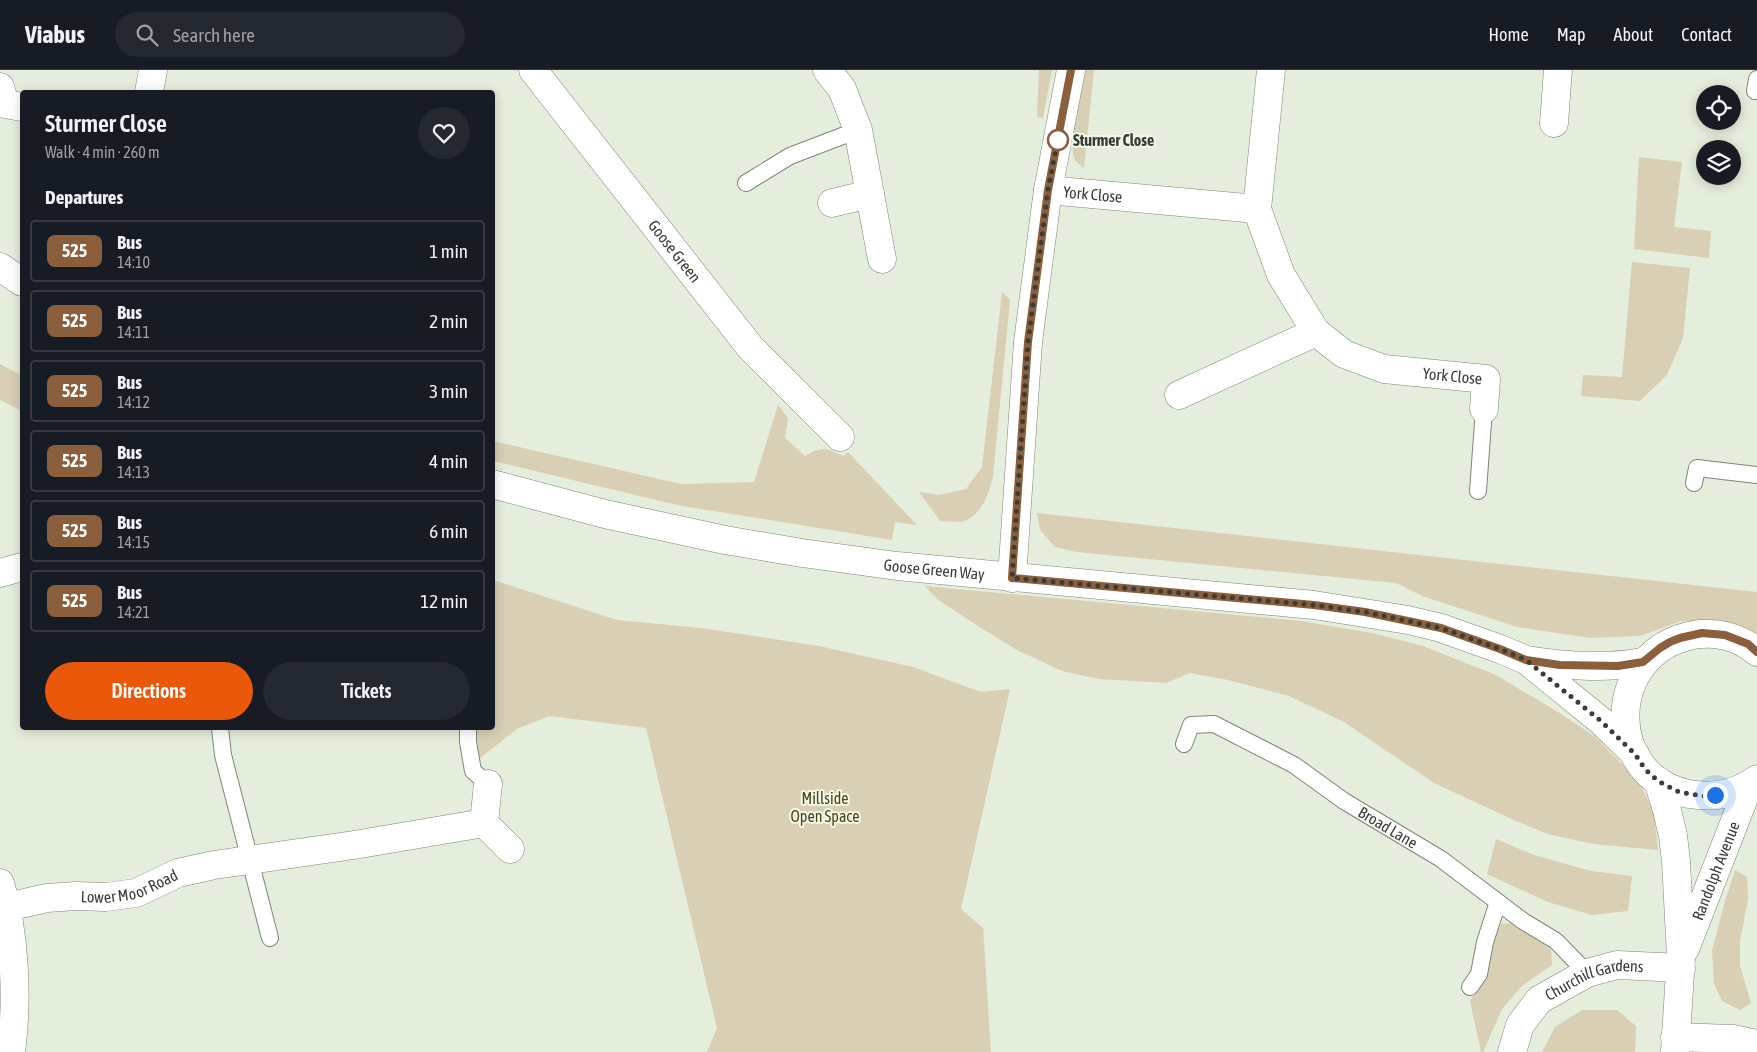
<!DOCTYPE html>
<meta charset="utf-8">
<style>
:root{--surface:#171b24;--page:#242831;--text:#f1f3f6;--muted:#9ea1a6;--line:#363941;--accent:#ea580c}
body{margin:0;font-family:"Asap Condensed",sans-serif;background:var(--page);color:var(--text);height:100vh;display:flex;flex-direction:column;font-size:19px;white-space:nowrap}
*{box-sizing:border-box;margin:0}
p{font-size:16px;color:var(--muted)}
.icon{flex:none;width:28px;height:28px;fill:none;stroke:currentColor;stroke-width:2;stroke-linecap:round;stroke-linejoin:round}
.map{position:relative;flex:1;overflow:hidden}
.side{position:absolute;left:20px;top:20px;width:475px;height:640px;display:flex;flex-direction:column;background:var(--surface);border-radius:5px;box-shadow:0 2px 12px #0003}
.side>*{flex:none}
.badge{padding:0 10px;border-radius:8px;font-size:18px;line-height:32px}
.fabs{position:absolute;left:1696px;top:15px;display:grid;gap:10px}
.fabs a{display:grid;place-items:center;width:45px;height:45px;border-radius:50%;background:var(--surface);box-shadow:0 2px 12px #0003;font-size:25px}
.you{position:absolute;width:25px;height:25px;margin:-12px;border:4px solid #fff;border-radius:50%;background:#1a73e8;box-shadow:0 0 0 8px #1a73e833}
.map>.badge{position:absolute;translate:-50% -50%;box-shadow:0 0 0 2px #fff}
h2{padding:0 25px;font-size:19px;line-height:45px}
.round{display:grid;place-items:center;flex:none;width:52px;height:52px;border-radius:26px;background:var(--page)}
.headline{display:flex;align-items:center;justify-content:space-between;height:85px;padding:0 25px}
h1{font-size:24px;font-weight:600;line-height:38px}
.action{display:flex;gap:10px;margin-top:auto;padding:10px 25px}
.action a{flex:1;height:58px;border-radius:30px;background:var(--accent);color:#fff;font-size:20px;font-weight:600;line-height:58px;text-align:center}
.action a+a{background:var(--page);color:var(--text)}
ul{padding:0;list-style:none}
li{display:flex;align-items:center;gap:15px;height:62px;margin:0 10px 8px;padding:0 15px;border:2px solid var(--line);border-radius:5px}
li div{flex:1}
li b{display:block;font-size:19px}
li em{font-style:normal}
li .badge{min-width:55px;font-weight:700;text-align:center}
header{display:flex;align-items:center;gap:30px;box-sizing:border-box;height:70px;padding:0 25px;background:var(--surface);border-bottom:1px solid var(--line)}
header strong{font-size:24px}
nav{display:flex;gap:28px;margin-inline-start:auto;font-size:18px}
.search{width:350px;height:45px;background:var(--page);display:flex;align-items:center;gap:12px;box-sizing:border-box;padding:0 18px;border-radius:28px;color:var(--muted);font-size:19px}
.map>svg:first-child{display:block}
.green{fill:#d9cfb5}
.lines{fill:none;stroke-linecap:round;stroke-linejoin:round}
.service-casing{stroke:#7f8678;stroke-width:18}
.minor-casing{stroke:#7f8678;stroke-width:29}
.tertiary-casing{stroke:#7f8678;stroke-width:29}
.secondary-casing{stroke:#7f8678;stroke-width:29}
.service{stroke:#fff;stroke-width:16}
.minor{stroke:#fff;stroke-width:28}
.tertiary{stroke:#fff;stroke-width:28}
.secondary{stroke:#fff;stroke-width:28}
.line-casing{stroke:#fff;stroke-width:11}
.line{stroke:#8b5e3c;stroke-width:8}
.walk{stroke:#3a3d37;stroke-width:5;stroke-dasharray:0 9}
.stop-dot{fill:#fff;stroke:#8b5e3c;stroke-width:2.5}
.labels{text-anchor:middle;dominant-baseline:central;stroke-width:4;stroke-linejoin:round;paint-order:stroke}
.stop-label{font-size:16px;font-weight:bold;fill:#3a3d37;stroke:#f2faea;text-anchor:start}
.street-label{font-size:16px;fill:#3a3d37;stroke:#f2faea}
.park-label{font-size:16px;fill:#514113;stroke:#f2faea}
</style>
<header>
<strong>Viabus</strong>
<div class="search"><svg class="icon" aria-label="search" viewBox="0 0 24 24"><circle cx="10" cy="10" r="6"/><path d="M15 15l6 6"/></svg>Search here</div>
<nav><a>Home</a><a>Map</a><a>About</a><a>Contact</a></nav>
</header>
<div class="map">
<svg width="1757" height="982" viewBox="0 0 1757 982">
<rect width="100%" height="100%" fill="#e5eddc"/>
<!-- green -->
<path class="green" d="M1039,0H1052L1043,48L1037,47Z
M1084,0H1094L1084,98C1081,96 1077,93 1075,90C1067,72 1081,21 1084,0Z
M1639,87L1682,92L1674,157L1711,161L1709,188L1634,179Z
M1632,192L1690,198L1683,268L1667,305L1640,331L1581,326L1583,305L1622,307Z
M1002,222L1010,230L993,406C989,424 981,448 960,452C954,452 946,451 940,451L919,422L939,425L966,419L982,397Z
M0,294L22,306V341L0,330Z
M778,335L788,348L785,368L805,386C822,376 826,378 843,386L848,382L917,455L895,452L892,470L677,435L493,391V371L681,414L754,412Z
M1037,443L1757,522V563L1730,553L1681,551L1640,566L1590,568L1517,557L1422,526L1396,513L1076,482L1055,477L1040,460Z
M493,510L617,550L701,558L819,576L913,597L981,622L1010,619L961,839L983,858L991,982H707L717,958L646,658L549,646L517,659L479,689L476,658H492Z
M925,516L1301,551L1372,563L1423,576L1496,605L1558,642L1594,666L1623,695L1642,718L1654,742L1658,780L1593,774L1548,764L1516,751L1434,713L1344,652L1289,626L1228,610L1190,603L1166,613L1099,609L1062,601L1015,579L978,556L937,529Z
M1496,769L1534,785L1591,801L1632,806L1628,841L1592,845L1548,832L1487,804Z
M1735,800L1747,807L1748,829L1740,871V896L1751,933L1740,940L1722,931L1714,914L1712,881L1725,831Z
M1512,853L1551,880L1552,895L1522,916L1502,939L1483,982H1481L1470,931L1484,906L1495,867L1501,854Z
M1582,940H1617L1636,956L1635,982H1542L1555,957Z"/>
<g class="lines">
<defs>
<g id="service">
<path d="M1755,21L1757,9"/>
<path d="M746,113L790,86L858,60"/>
<path d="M1694,413L1697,398L1757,405"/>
<path d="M1478,421L1484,339"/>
<path d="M220,658L223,685L270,868"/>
<path d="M468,658V672L473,701L488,714"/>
<path id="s1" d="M1184,674L1191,655L1214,654L1294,695L1344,731L1441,789L1523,851L1556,871L1587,903"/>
<path d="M1470,917L1479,904L1485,872L1498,832"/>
</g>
<g id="minor">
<path id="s2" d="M533,0L750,277L840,367"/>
<path d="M827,0L842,19L858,60L882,189"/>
<path id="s3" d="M1271,0L1257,139L1281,205L1316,262L1344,284L1384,299L1486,309L1484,339"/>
<path d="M0,17L5,34L22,37"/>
<path d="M149,22L153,0"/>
<path d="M1554,53L1558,0"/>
<path id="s4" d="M1048,120L1257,139"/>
<path d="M832,133L870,124"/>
<path d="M1179,325L1316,262"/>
<path d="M0,503L22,497"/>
<path d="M1012,508L1028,272L1048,120L1071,0"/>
<path d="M488,714L484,753L510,779"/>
<path d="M0,813C15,863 18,930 11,982"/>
<path id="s5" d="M7,837L47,828L76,826L106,827L136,823L178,803L214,795L354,775L484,753"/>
<path d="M1675,967L1733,969L1757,974"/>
<path id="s6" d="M1512,982L1520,955L1539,930L1587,903L1617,895L1681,898"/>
</g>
<g id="tertiary">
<path d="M1658,711L1667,740L1673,766L1676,791L1681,887L1675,982"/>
<path id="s7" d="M1685,879L1749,715"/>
</g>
<g id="secondary">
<path d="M0,197L22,212"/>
<path id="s8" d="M492,414L605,444L725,470L802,483L897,496L1314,535L1408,550L1441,558L1500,579L1526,590L1601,651L1635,684"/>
<path d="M1757,582C1739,567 1716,561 1693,565C1605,582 1602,707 1689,724C1713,728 1737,724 1757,709"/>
<path d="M1526,590C1566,596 1603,599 1643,592"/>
</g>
</defs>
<!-- service casing -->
<use href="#service" class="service-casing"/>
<!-- minor casing -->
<use href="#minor" class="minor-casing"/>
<!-- tertiary casing -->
<use href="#tertiary" class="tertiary-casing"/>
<!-- secondary casing -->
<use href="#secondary" class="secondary-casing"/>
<!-- service -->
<use href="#service" class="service"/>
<!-- minor -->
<use href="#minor" class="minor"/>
<!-- tertiary -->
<use href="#tertiary" class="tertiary"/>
<!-- secondary -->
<use href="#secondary" class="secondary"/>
</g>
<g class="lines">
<defs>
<path id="line" d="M1071,0L1048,120L1028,272L1012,508L1314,535L1365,542L1441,558L1500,579L1526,590L1560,595L1618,596L1643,592L1660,578L1670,572L1680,568L1702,563L1725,565L1748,574L1757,582"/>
</defs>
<!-- line casing -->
<use href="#line" class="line-casing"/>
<!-- line -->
<use href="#line" class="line"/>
<!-- walk -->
<path class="walk" d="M1058,70V68L1048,120L1028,272L1012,508L1314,535L1365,542L1441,558L1500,579L1526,590L1601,651L1635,684L1645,699L1658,711L1679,722L1703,726L1715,725"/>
</g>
<!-- markers -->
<circle class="stop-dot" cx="1058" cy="70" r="10"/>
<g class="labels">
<!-- stop labels -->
<g class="stop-label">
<text x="1073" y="70">Sturmer Close</text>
</g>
<!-- street labels -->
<g class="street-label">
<text stroke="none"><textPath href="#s4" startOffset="45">York Close</textPath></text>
<text stroke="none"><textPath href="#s2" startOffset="230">Goose Green</textPath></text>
<text stroke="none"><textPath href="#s3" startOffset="424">York Close</textPath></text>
<text stroke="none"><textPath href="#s8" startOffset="451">Goose Green Way</textPath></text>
<text stroke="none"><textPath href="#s1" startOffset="246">Broad Lane</textPath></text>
<text stroke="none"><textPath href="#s7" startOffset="84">Randolph Avenue</textPath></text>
<text stroke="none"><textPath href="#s5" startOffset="125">Lower Moor Road</textPath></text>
<text stroke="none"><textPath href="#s6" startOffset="120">Churchill Gardens</textPath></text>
</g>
<!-- park labels -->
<g class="park-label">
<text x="825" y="728">Millside<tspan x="825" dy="18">Open Space</tspan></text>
</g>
</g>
</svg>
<div class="fabs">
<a><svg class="icon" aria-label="locate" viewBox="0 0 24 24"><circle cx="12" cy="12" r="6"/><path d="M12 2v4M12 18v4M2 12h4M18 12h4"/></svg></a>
<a><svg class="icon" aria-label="layers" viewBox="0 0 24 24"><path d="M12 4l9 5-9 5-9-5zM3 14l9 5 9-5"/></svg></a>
</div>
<div class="you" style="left:1715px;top:725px"></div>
<section class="side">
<div class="headline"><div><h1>Sturmer Close</h1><p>Walk · 4 min · 260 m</p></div><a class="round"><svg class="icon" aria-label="heart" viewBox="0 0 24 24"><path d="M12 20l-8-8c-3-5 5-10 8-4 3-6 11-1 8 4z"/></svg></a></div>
<h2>Departures</h2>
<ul>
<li><span class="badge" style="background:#8b5e3c;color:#fff">525</span><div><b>Bus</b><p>14:10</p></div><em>1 min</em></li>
<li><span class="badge" style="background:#8b5e3c;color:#fff">525</span><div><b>Bus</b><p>14:11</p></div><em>2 min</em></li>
<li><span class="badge" style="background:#8b5e3c;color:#fff">525</span><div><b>Bus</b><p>14:12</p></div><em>3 min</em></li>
<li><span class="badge" style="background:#8b5e3c;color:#fff">525</span><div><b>Bus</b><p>14:13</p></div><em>4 min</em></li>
<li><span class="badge" style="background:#8b5e3c;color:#fff">525</span><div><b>Bus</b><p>14:15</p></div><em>6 min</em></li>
<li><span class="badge" style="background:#8b5e3c;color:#fff">525</span><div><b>Bus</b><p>14:21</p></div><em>12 min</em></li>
</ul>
<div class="action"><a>Directions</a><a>Tickets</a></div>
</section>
</div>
